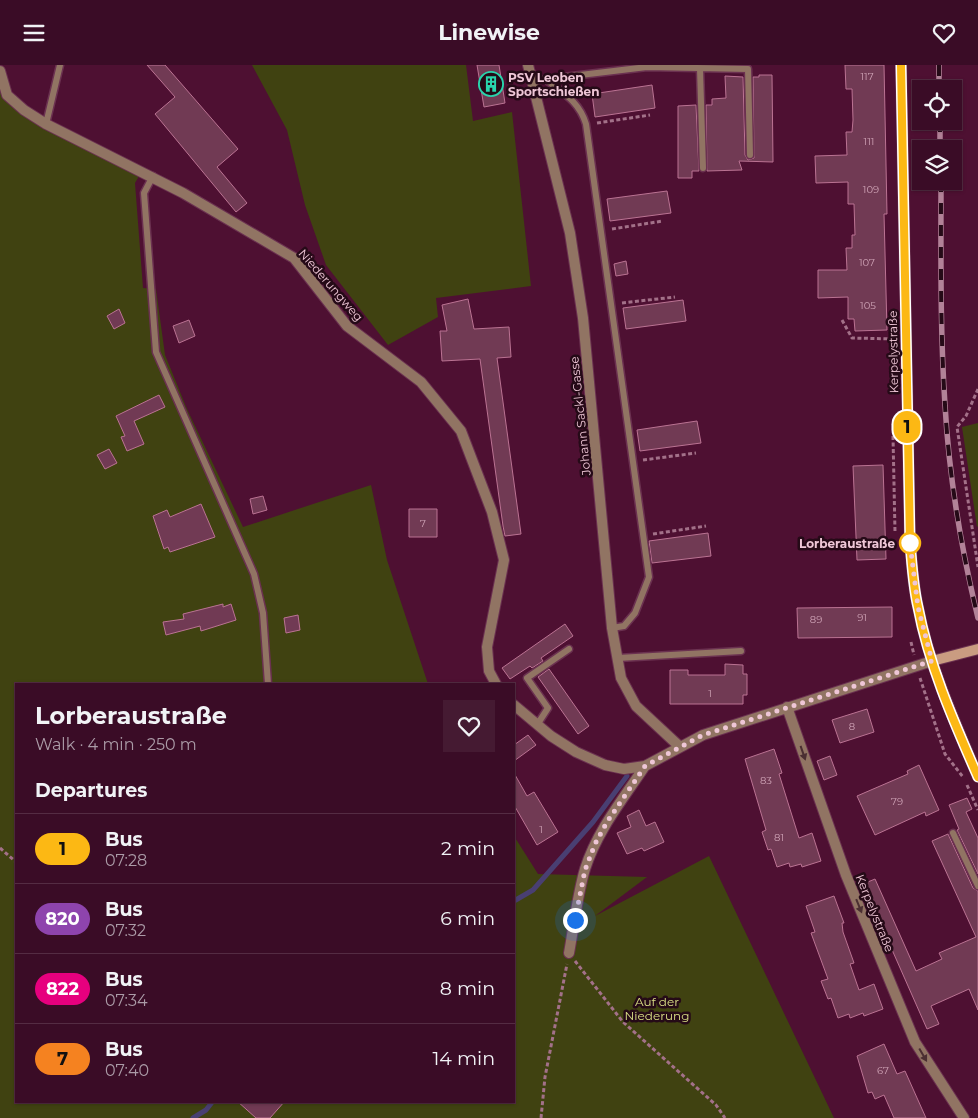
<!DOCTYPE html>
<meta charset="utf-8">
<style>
:root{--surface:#3a0c26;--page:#451a32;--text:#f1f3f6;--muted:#ab9ba7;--line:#542c43}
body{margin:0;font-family:Montserrat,sans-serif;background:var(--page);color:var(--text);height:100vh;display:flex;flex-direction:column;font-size:19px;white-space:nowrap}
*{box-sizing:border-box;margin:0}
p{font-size:16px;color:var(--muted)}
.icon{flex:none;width:28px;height:28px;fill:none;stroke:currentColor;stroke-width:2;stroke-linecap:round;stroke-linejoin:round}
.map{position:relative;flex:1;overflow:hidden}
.side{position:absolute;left:15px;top:618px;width:500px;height:420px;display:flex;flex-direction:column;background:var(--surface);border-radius:0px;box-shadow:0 1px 4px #0004,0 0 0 1px var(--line)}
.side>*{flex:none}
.badge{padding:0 10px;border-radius:16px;font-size:18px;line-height:32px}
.buttons{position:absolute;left:912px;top:15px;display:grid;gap:10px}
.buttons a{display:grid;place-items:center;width:50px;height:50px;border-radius:0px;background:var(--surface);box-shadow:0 1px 4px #0004,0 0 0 1px var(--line);font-size:25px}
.you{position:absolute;width:25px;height:25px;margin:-12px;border:4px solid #fff;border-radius:50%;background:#1a73e8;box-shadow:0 0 0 8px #1a73e833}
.map>.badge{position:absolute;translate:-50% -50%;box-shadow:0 0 0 2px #fff}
h2{padding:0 20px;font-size:19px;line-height:45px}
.round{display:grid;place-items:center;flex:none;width:52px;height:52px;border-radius:0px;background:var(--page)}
.headline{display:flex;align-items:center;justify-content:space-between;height:85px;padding:0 20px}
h1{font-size:24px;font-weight:700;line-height:38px}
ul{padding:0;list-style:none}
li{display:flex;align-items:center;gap:15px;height:70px;padding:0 20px;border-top:1px solid var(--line)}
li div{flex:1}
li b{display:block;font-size:19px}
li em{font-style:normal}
li .badge{min-width:55px;font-weight:700;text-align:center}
header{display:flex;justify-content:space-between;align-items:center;height:65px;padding:0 20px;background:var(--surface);font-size:22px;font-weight:700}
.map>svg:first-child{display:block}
.green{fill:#404211}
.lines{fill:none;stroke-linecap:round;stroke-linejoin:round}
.stream{stroke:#493f72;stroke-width:5}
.building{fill:#713a54;stroke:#bb7393}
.lane-casing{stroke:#6b3150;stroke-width:9}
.street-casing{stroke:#6b3150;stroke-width:12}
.secondary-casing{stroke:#6b3150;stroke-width:12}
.path{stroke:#a37189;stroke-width:3;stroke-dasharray:4 2.5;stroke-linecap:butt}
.lane{stroke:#917463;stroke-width:6}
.street{stroke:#917463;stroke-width:10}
.secondary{stroke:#ca9c81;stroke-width:10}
.rail-casing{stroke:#b28298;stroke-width:5.5}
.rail{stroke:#250a17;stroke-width:4;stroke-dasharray:11;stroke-linecap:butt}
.oneway{fill:#4b2f32}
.line-casing{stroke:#fff;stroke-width:11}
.line{stroke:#fcb814;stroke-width:8}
.walk{stroke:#eec6d6;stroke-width:5;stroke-dasharray:0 9}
.stop-dot{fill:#fff;stroke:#fcb814;stroke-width:2.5}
.labels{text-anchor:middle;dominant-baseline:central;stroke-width:5;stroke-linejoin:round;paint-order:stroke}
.number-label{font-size:10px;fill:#cfa3b6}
.poi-label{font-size:12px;font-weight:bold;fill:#eec6d6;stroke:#250a17;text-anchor:start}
.street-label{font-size:12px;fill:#eec6d6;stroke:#250a17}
.stop-label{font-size:12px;font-weight:bold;fill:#eec6d6;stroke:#250a17;text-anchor:end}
.park-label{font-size:12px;fill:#dae086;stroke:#250a17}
</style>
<header><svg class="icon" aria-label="menu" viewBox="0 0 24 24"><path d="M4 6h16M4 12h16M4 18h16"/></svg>Linewise<svg class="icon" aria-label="heart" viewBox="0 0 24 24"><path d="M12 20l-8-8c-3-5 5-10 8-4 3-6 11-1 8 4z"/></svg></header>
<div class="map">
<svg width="978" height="1053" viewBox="0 0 978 1053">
<rect width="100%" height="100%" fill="#4e1032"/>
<!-- green -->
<path class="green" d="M252,0H466L473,56L512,47L531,221L436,233L438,252L388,280L326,200L305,140L287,65Z
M0,6L7,30L24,46L142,106L135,118L143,223L156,224L165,290L187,344L243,462L371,420L387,495L428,619H16V1036H514V771L538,809L647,812L595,851L709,791L834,1053H0Z
M978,358V461L977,462L962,362Z"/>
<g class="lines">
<!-- stream -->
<path class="stream" d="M514,836L533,825L593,757L627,711
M193,1053L206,1045L213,1036"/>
</g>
<!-- building -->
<path class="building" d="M147,0H165L238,84L217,102L247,138L236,147L155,49L175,32Z
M477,0H499L505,38L484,42Z
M845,0H884L887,149H884L887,265L855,266L854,254H848V232L818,233V205H847L846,183H852V170H855L854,139H848V117L816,118L815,91L847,90L846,67H852L853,55L852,24H846Z
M759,10H772L773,97L739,96L742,105L707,106L706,40H712V34L726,33L725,11L743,12L745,90L748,95L754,93L753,12H759Z
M652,20L655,43L595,52L592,29Z
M696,40L699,106H692V113H678V41Z
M667,126L671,148L610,156L607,134Z
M626,196L628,209L616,211L614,199Z
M468,234L474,264L509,262L511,292L497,293L521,469L505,471L503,461L480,294L442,296L440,266H447L442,240Z
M683,235L686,256L626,264L623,243Z
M119,244L125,258L114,264L107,251Z
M189,255L195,271L179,278L173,261Z
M159,330L165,342L134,356L144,379L127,386L121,372L125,371L116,351Z
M697,356L701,378L640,386L637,365Z
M109,384L117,398L105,404L97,390Z
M883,400L886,494L857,495L853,401Z
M263,431L267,445L253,449L250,434Z
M201,439L215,472L170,487L168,482L164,484L153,451L167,445L170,452Z
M409,444H437V472H409Z
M708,468L711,491L652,498L649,476Z
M223,539V542L231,539L236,555L201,566L200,561L166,570L163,557L184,554L183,549Z
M892,542V572L798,573L797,543Z
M298,550L300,565L286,568L284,553Z
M565,559L573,571L541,593L543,596L532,603L530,601L510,614L502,603Z
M725,599L743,600V609H747V630H743V639H670V605H688V610H725Z
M549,604L589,661L578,669L538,612Z
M867,644L874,667L840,678L832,655Z
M528,670L536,680L514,696V680Z
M774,684L782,708L779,709L799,773L812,768L821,796L802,802L801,799L790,802L789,798L777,802L771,784L768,785L762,767L766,765L745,694Z
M830,691L837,710L824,715L817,696Z
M919,700L939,745L926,751L925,747L875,770L857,731L908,709L907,706Z
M514,708L527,731L534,727L558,767L537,780L514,740Z
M967,733L972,744L966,747L978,773V809L957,765L959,764L949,740Z
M639,745L646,761L655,757L664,777L644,786L642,783L627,789L617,768L631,762L627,751Z
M948,769L973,823L978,826V945L969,924L931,941L939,959L927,964L863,819L875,814L916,906L942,894L939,888L976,872L932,776Z
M834,831L844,858H842L843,867L854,898L850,899L859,925L874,919L883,944L864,951L863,948L850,953L849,949L838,953L831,933L828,934L821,916L828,914L811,868L815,867L806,841Z
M884,979L897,1009L905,1006L926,1053H894L884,1030L875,1034L872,1027L868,1028L857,991Z
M237,1036H285L270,1053H256Z"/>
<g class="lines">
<defs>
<path id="lane" d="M700,4L703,103
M545,14C563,28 579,36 586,59L649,512L635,548L624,561L612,563
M530,16L647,2L748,4L750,90
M46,59L60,0
M153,111L144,128L156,287L254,509L263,548L268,619
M618,593L741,586
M537,660L548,643L527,613L569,584
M953,768L978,821"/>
<path id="street" d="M528,0L570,168L583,253L612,563L621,613L636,641L679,681
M0,6L7,30L24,45L46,59L183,128L294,193L347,261L421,317L461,366L492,447L504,495L487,582L489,606L496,619
M514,640L551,671L576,687L605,700L624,704L645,701L703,670L932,596
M787,642L846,810L915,977L964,1053
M569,888C574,861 577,831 585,804C597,766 623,734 645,701"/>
<path id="secondary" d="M901,0L910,477C912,499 913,521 918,542C929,601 955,657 978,712
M932,596L978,584"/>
</defs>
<!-- lane casing -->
<use href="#lane" class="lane-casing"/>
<!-- street casing -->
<use href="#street" class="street-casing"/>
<!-- secondary casing -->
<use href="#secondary" class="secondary-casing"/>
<!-- path -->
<path class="path" d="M597,58L650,50
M612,164L663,156
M622,238L675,232
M842,255L852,273L895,274
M978,324L966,351L957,362L978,502
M893,371L895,467
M643,395L696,388
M653,469L706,461
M911,577L914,590
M920,613L945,689L963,712
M967,720L978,745
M0,783L16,797
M575,896L623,957L716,1040L725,1053
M541,1053L545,1012L567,899"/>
<!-- lane -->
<use href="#lane" class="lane"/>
<!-- street -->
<use href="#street" class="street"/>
<!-- secondary -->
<use href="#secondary" class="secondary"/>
<defs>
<path id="rail" d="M939,0V24
M940,56V84
M941,116C941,191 940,265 945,340C949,411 961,483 978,553"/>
</defs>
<!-- rail casing -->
<use href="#rail" class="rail-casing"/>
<!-- rail -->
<use href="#rail" class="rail"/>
</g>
<!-- one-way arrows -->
<defs><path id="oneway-solid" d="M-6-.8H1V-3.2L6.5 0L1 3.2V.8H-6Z" transform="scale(1.25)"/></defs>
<g class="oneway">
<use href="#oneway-solid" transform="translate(803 688) rotate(71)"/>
<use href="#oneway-solid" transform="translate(859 841) rotate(68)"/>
<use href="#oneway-solid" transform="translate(923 990) rotate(60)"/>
</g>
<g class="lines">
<defs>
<path id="line" d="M901,0L910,477C912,499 913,521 918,542C929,601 954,657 978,712"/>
</defs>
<!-- line casing -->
<use href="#line" class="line-casing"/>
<!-- line -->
<use href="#line" class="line"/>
<!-- walk -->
<path class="walk" d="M575,855L585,805L595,779L607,757L645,701L703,670L932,596L918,542L910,478"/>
</g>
<!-- icons -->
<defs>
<symbol id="building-ring" viewBox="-11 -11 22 22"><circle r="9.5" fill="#250a17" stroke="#29d5ad" stroke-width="1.5"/><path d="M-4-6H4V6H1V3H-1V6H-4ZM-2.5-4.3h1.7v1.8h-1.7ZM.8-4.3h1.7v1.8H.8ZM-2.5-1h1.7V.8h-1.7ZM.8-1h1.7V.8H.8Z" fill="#29d5ad"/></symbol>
</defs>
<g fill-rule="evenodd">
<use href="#building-ring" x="477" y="5" width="28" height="28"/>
</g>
<!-- markers -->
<circle class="stop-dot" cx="910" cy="478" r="10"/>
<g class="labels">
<!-- number labels -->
<g class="number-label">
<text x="867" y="11">117</text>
<text x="869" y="76">111</text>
<text x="871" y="124">109</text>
<text x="867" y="197">107</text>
<text x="868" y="240">105</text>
<text x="423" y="458">7</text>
<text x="862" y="552">91</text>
<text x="816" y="554">89</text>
<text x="710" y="628">1</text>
<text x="852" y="661">8</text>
<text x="766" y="715">83</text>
<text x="897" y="736">79</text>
<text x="541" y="764">1</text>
<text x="779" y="772">81</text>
<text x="883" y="1005">67</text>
</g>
<!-- poi labels -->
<g class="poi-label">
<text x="508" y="12">PSV Leoben<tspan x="508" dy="14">Sportschießen</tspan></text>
</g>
<!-- street labels -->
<g class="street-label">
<text transform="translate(331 220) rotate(49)">Niederungweg</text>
<text transform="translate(893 287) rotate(-91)">Kerpelystraße</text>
<text transform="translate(580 351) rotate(-96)">Johann Sackl-Gasse</text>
<text transform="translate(875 848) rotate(68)">Kerpelystraße</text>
</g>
<!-- stop labels -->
<g class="stop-label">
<text x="895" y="478">Lorberaustraße</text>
</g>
<!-- park labels -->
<g class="park-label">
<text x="657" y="936">Auf der<tspan x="657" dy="14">Niederung</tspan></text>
</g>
</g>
</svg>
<div class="buttons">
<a><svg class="icon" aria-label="locate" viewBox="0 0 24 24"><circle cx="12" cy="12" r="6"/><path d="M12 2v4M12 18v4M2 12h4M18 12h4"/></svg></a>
<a><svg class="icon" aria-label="layers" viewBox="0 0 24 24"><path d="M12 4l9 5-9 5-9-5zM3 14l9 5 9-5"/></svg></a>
</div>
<div class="you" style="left:575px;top:855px"></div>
<b class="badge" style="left:907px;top:362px;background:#fcb814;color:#111">1</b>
<section class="side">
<div class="headline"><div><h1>Lorberaustraße</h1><p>Walk · 4 min · 250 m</p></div><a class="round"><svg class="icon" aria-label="heart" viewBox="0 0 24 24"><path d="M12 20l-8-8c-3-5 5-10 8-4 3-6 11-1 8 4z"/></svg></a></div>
<h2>Departures</h2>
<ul>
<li><span class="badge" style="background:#fcb814;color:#111">1</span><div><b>Bus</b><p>07:28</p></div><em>2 min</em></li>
<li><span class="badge" style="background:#8e44ad;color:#fff">820</span><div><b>Bus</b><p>07:32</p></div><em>6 min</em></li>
<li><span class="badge" style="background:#e6007e;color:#fff">822</span><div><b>Bus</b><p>07:34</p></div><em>8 min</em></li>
<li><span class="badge" style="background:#f58220;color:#111">7</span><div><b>Bus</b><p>07:40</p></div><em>14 min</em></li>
</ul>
</section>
</div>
